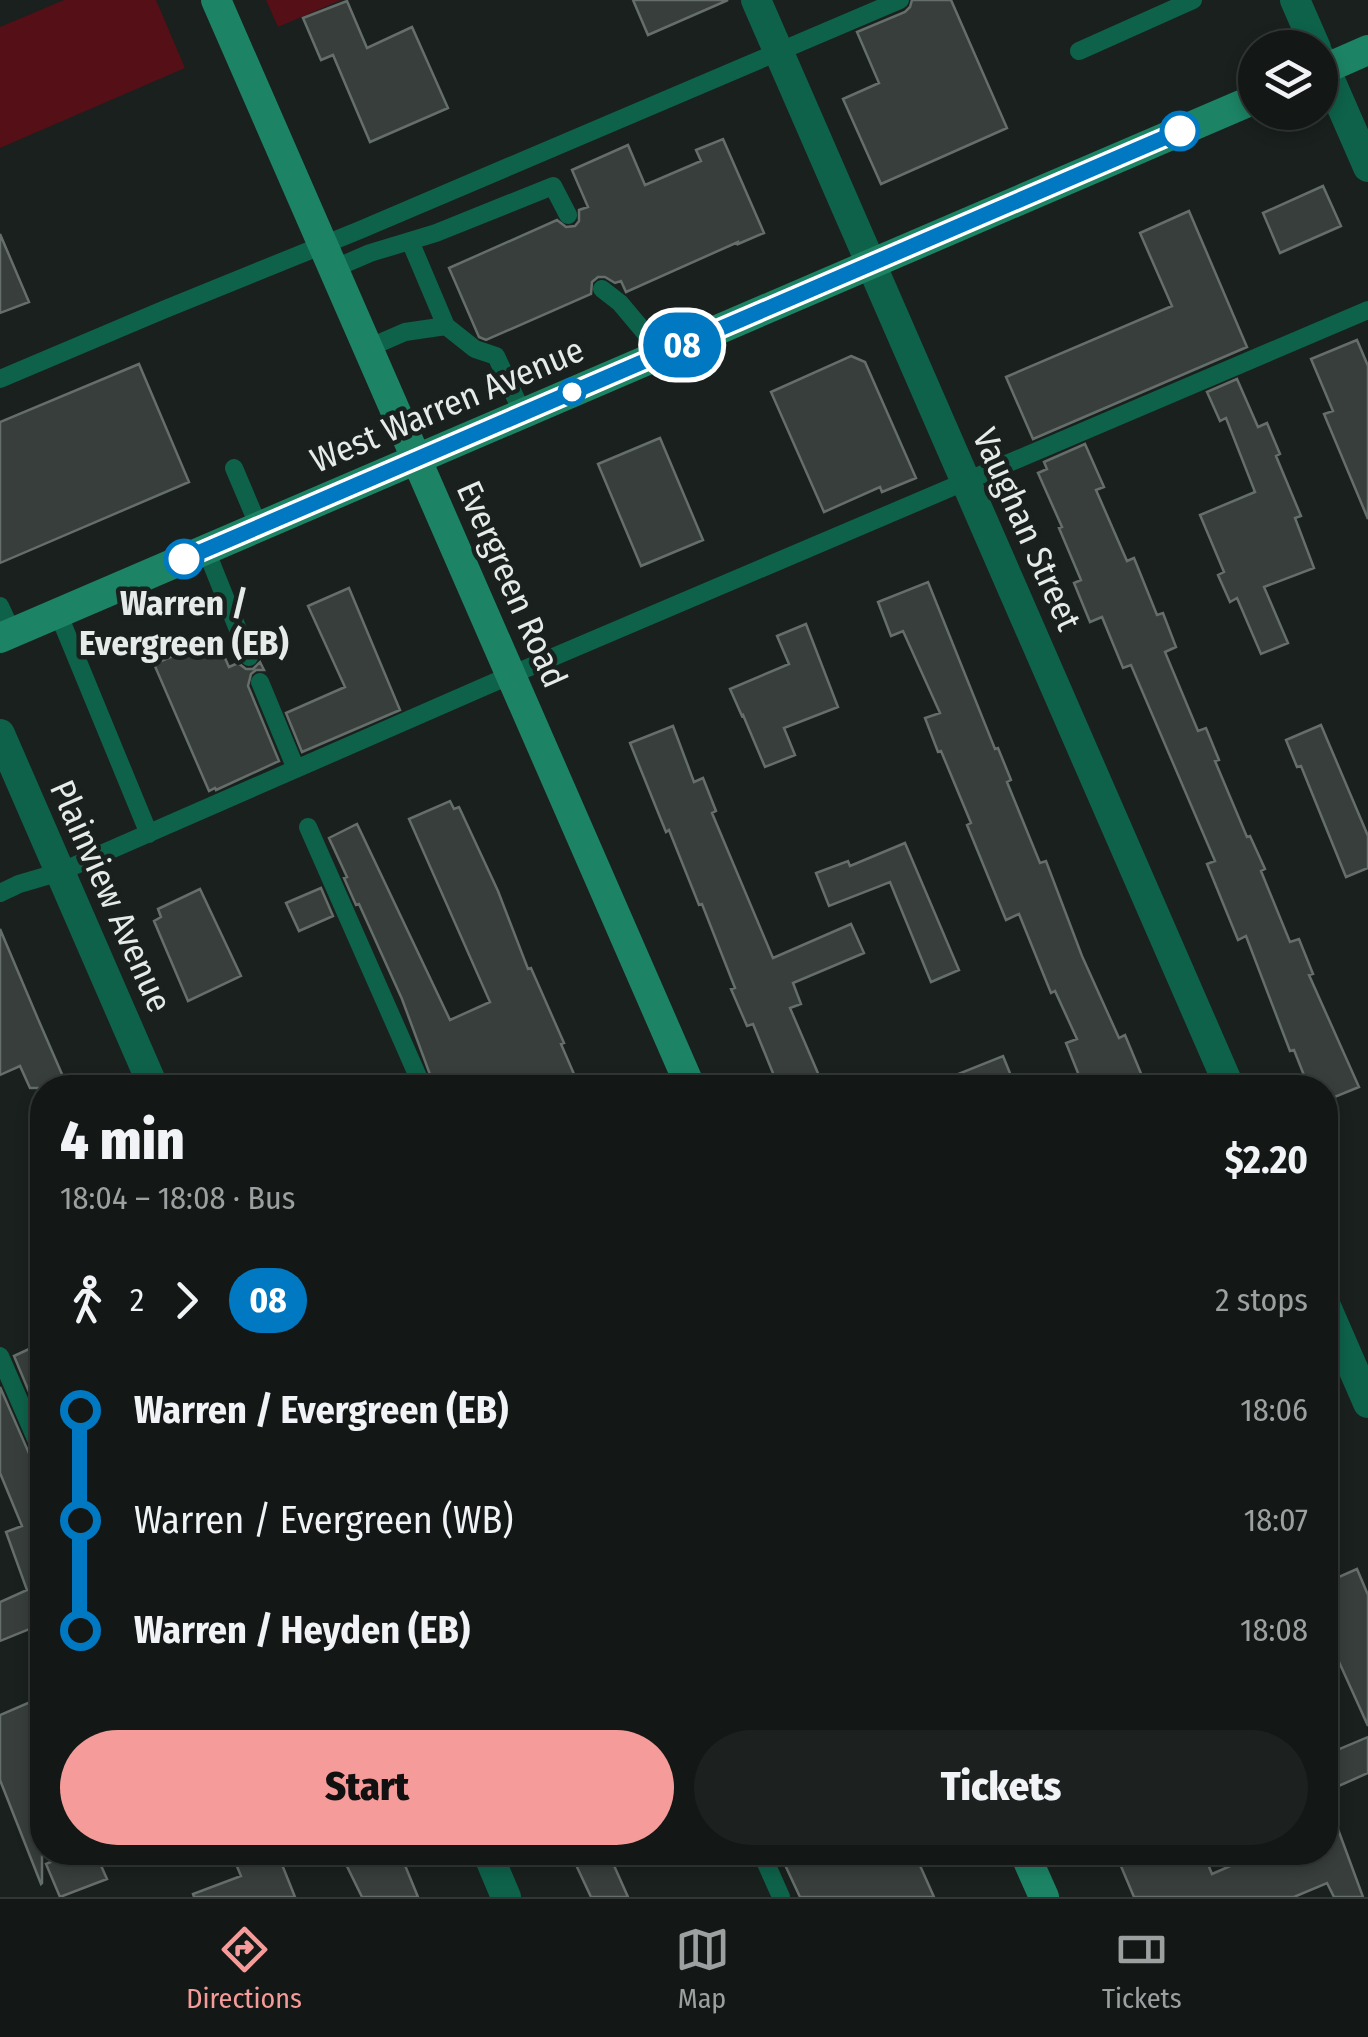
<!DOCTYPE html>
<meta charset="utf-8">
<style>
:root{--surface:#131816;--page:#1c211f;--text:#f1f3f6;--muted:#9da0a1;--line:#323735;--accent:#f59b99}
body{margin:0;font-family:"Fira Sans Condensed",sans-serif;background:var(--page);color:var(--text);height:100vh;display:flex;flex-direction:column;font-size:38px;white-space:nowrap}
*{box-sizing:border-box;margin:0}
p{font-size:32px;color:var(--muted)}
.icon{flex:none;width:55px;height:55px;fill:none;stroke:currentColor;stroke-width:2;stroke-linecap:round;stroke-linejoin:round}
.map{position:relative;flex:1;overflow:hidden}
.sheet{position:absolute;left:30px;top:1075px;width:1308px;height:790px;display:flex;flex-direction:column;background:var(--surface);border-radius:40px;box-shadow:0 5px 15px #0003,0 0 0 2px var(--line)}
.sheet>*{flex:none}
.badge{padding:0 20px;border-radius:32px;font-size:35px;line-height:65px}
.controls{position:absolute;left:1238px;top:30px;display:grid;gap:20px}
.controls a{display:grid;place-items:center;width:100px;height:100px;border-radius:50%;background:var(--surface);box-shadow:0 5px 15px #0003,0 0 0 2px var(--line);font-size:50px}
.map>.badge{position:absolute;translate:-50% -50%;box-shadow:0 0 0 5px #fff}
.legs{display:flex;align-items:center;gap:15px;height:110px;padding:0 30px;font-size:32px}
.legs p{margin-inline-start:auto}
.summary{display:flex;align-items:center;justify-content:space-between;height:170px;padding:0 30px}
h1{font-size:55px;font-weight:800;line-height:75px}
.cta{display:flex;gap:20px;margin-top:auto;padding:20px 30px}
.cta a{flex:1;height:115px;border-radius:60px;background:var(--accent);color:#111;font-size:40px;font-weight:800;line-height:115px;text-align:center}
.cta a+a{background:var(--page);color:var(--text)}
ul{padding:0 30px;list-style:none}
li{display:flex;align-items:center;gap:35px;height:110px;font-size:38px}
li i{display:grid;place-items:center;width:15px;height:100%;margin:0 12px;background:currentColor}
li i::after{content:'';width:25px;height:25px;margin:-12px;border:8px solid;border-radius:50%;background:var(--surface)}
li p{margin-inline-start:auto}
li:first-child i{background:linear-gradient(#0000 50%,currentColor 0)}
li:last-child i{background:linear-gradient(currentColor 50%,#0000 0)}
.menu{display:flex;justify-content:space-around;align-items:center;height:140px;border-top:2px solid var(--line);background:var(--surface);font-size:28px;color:var(--muted)}
.menu a{display:grid;justify-items:center;gap:5px}
.menu .selected{color:var(--accent)}
.map>svg:first-child{display:block}
.green{fill:#550f16}
.building{fill:#373e3b;stroke:#666e6b;stroke-width:2.5}
.lines{fill:none;stroke-linecap:round;stroke-linejoin:round}
.lane{stroke:#0e624a;stroke-width:18}
.street{stroke:#0e624a;stroke-width:30}
.secondary{stroke:#1c8465;stroke-width:30}
.line-1-casing{stroke:#fff;stroke-width:22}
.line-1{stroke:#0079c2;stroke-width:15}
.stop-1-dot{fill:#fff;stroke:#0079c2;stroke-width:5}
.labels{text-anchor:middle;dominant-baseline:central;stroke-width:9;stroke-linejoin:round;paint-order:stroke}
.street-label{font-size:35px;fill:#e6ebe9;stroke:#19201d}
.stop-label{font-size:35px;font-weight:bold;fill:#e6ebe9;stroke:#19201d}
</style>
<div class="map">
<svg width="1368" height="1897" viewBox="0 0 1368 1897">
<rect width="100%" height="100%" fill="#19201d"/>
<!-- green -->
<path class="green" d="M64,0H156L185,68L0,148V27Z
M266,0H341L278,27Z"/>
<!-- building -->
<path class="building" d="M633,0H728L648,35Z
M912,0H951L1007,128L881,184L843,99L879,83L857,32L905,12L910,7Z
M347,1L367,48L412,27L448,108L370,142L333,55L321,60L303,18Z
M723,139L764,233L738,244V242L626,292L621,281L615,283L605,277H598L592,282L591,294L486,340L479,337L449,268L557,220L566,227L575,226L579,221V210L588,207L572,170L628,145L645,185L701,161L696,150Z
M1323,186L1341,226L1280,253L1263,213Z
M1189,211L1247,347L1033,439L1006,377L1172,306L1140,233Z
M0,234L29,302L0,313Z
M1357,340L1368,366V519L1324,414L1333,411L1311,359Z
M851,356L865,362L916,478L882,492L880,487L824,512L771,392Z
M139,364L189,482L0,563V422Z
M1237,379L1258,427L1267,423L1280,454L1276,456L1301,516L1295,518L1314,568L1264,587L1288,643L1261,654L1237,598L1230,602L1218,575L1224,572L1200,515L1255,492L1226,418L1220,421L1207,392Z
M660,438L703,540L641,566L598,464Z
M1085,444L1104,487L1096,490L1127,561L1134,558L1157,615L1163,613L1176,647L1165,652L1198,731L1206,728L1219,760L1215,761L1247,837L1250,836L1265,869L1261,871L1290,942L1299,939L1313,974L1309,975L1359,1087L1325,1101V1088H1309L1294,1050L1290,1051L1246,936L1238,940L1207,864L1215,861L1131,665L1123,668L1102,617L1090,622L1074,583L1081,580L1059,528L1062,527L1038,473L1047,469L1044,462Z
M928,582L995,749L998,748L1011,780L1007,782L1040,863L1046,861L1082,956L1119,1038L1125,1035L1147,1088H1084L1066,1043L1077,1039L1055,991L1051,993L1019,914L1006,920L967,825L971,823L941,751L938,752L925,718L940,713L903,631L891,636L878,602Z
M349,588L400,710L302,752L286,713L345,687L308,606Z
M806,624L838,707L784,728L795,755L765,767L743,715L742,716L730,689L789,664L777,636Z
M216,638L229,667L238,663L246,669H253L260,662L264,670H256L251,674L248,686L279,761L216,790L215,788L209,791L154,664Z
M1321,725L1368,836V868L1346,877L1301,766L1297,767L1286,740Z
M673,726L694,782L703,778L716,811L712,813L773,958L851,924L864,953L793,983L801,1004L790,1008L820,1078L799,1088H779L753,1024L747,1026L731,989L735,988L702,904L699,905L669,830L666,832L630,743Z
M450,801L454,809L459,807L498,891L528,969L531,968L564,1043L561,1044L580,1088H435L402,999L359,904L356,905L344,878L347,877L329,838L357,824L450,1020L490,1002L409,819Z
M905,843L959,970L931,982L890,882L829,906L816,873L848,861L850,866Z
M321,888L333,916L299,931L286,903Z
M200,889L241,976L188,1001L154,921L161,917L158,909Z
M0,929L38,1019L68,1088H30L20,1066L0,1075Z
M1003,1056L1016,1088H928V1086Z
M42,1343V1423L14,1356Z
M0,1387L31,1458L35,1464L42,1465V1624L0,1641V1602L27,1590L6,1532L22,1526L0,1473Z
M1357,1569L1368,1595V1726L1325,1631V1583Z
M42,1697V1883L41,1884L0,1780V1715Z
M1368,1737V1773L1325,1792V1755Z
M1325,1802H1328L1363,1897H1334L1327,1883L1294,1897H1134L1115,1852H1203L1212,1874L1262,1852H1325Z
M73,1852H95L107,1879L60,1897L46,1864Z
M231,1852H277L295,1897H194L193,1894L241,1876Z
M340,1852H413L402,1858L418,1897H362Z
M570,1852H608L628,1897H591Z
M779,1852H914L934,1897H800Z"/>
<g class="lines">
<!-- lane -->
<path class="lane" d="M1079,51L1193,0
M410,241L446,326
M333,269L370,253L436,233L553,186L568,215
M602,289L620,303L662,353
M368,348L405,332L446,326L475,349L496,356L523,414
M0,379L163,310L360,230L900,0
M234,468L259,527
M206,550L249,657
M0,606L12,632
M58,613L149,834
M260,682L296,769
M308,827L423,1088
M0,893L19,884L60,872L511,675L1368,310
M0,1356L42,1453
M761,1852L781,1897"/>
<!-- street -->
<path class="street" d="M756,0L1230,1088
M1295,0L1316,48
M1320,57L1368,167
M0,734L154,1088
M1325,1304L1368,1403
M487,1852L506,1897"/>
<!-- secondary -->
<path class="secondary" d="M216,0L691,1088
M1320,71L1368,50
M0,638L1255,99
M1024,1852L1044,1897"/>
</g>
<g class="lines">
<defs>
<path id="line-1" d="M184,559L1180,131"/>
</defs>
<!-- line-1 casing -->
<use href="#line-1" class="line-1-casing"/>
<!-- line-1 -->
<use href="#line-1" class="line-1"/>
</g>
<!-- markers -->
<g class="stop-1-dot">
<circle cx="1180" cy="131" r="18"/>
<circle cx="572" cy="392" r="12"/>
<circle cx="184" cy="559" r="18"/>
</g>
<g class="labels">
<!-- street labels -->
<g class="street-label">
<text transform="translate(447 405) rotate(-23)">West Warren Avenue</text>
<text transform="translate(1027 529) rotate(66)">Vaughan Street</text>
<text transform="translate(512 584) rotate(66)">Evergreen Road</text>
<text transform="translate(111 896) rotate(66)">Plainview Avenue</text>
</g>
<!-- stop labels -->
<g class="stop-label">
<text x="184" y="603">Warren /<tspan x="184" dy="40">Evergreen (EB)</tspan></text>
</g>
</g>
</svg>
<div class="controls">
<a><svg class="icon" aria-label="layers" viewBox="0 0 24 24"><path d="M12 4l9 5-9 5-9-5zM3 14l9 5 9-5"/></svg></a>
</div>
<b class="badge" style="left:682px;top:345px;background:#0079c2;color:#fff">08</b>
<section class="sheet">
<div class="summary"><div><h1>4 min</h1><p>18:04 – 18:08 · Bus</p></div><b>$2.20</b></div>
<div class="legs"><svg class="icon" aria-label="walk" viewBox="0 0 24 24"><circle cx="13" cy="4" r="2"/><path d="M13 8l-2 6 4 7M11 14l-3 7M7 12l3-4h3l4 4"/></svg>2<svg class="icon" aria-label="forward" viewBox="0 0 24 24"><path d="M9 5l7 7-7 7"/></svg><b class="badge" style="background:#0079c2;color:#fff">08</b><p>2 stops</p></div>
<ul>
<li><i style="color:#0079c2"></i><b>Warren / Evergreen (EB)</b><p>18:06</p></li>
<li><i style="color:#0079c2"></i><span>Warren / Evergreen (WB)</span><p>18:07</p></li>
<li><i style="color:#0079c2"></i><b>Warren / Heyden (EB)</b><p>18:08</p></li>
</ul>
<div class="cta"><a>Start</a><a>Tickets</a></div>
</section>
</div>
<nav class="menu">
<a class="selected"><svg class="icon" aria-label="directions" viewBox="0 0 24 24"><path d="M12 3l9 9-9 9-9-9zM9 14v-3h6M13 9l2 2-2 2"/></svg>Directions</a>
<a><svg class="icon" aria-label="map" viewBox="0 0 24 24"><path d="M3 6l6-2 6 2 6-2v14l-6 2-6-2-6 2zM9 4v14M15 6v14"/></svg>Map</a>
<a><svg class="icon" aria-label="tickets" viewBox="0 0 24 24"><path d="M3 7h18v10H3zM15 7v10"/></svg>Tickets</a>
</nav>
